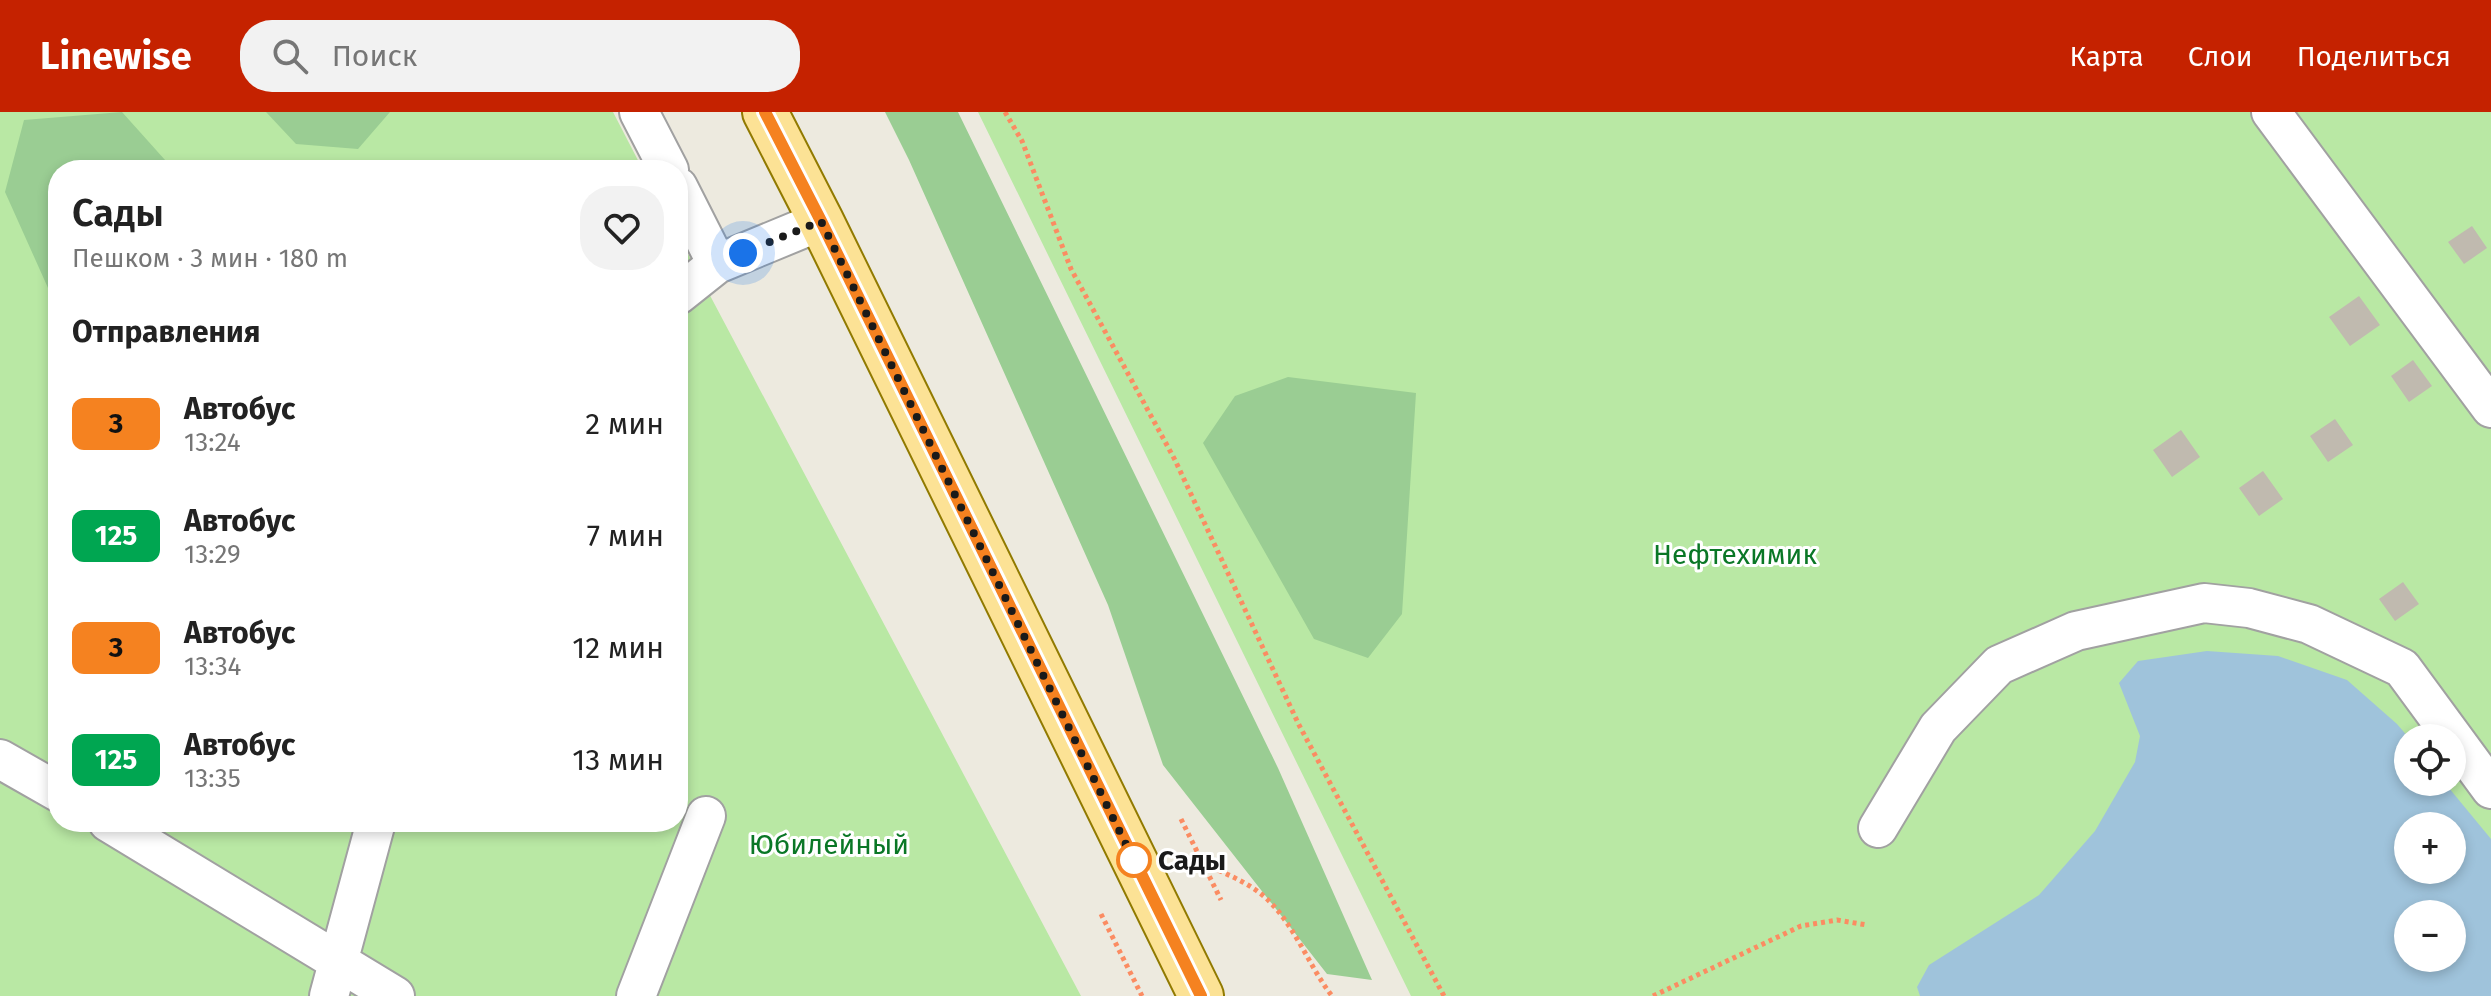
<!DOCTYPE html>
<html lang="ru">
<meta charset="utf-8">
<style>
:root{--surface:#fff;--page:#f2f2f2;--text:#222;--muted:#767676;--accent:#c52200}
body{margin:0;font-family:"Fira Sans",sans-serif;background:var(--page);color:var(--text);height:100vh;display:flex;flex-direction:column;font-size:30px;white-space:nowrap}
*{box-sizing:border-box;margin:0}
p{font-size:26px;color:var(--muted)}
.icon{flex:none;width:44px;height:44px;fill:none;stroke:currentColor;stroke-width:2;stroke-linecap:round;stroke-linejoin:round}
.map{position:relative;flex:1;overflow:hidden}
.side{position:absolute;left:48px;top:48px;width:640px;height:672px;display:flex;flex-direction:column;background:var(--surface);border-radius:32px;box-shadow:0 4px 12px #0003}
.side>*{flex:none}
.badge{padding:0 16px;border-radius:12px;font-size:28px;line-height:52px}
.controls{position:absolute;left:2394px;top:612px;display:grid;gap:16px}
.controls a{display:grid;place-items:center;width:72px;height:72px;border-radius:50%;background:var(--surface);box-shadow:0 4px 12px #0003;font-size:40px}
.you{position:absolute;width:40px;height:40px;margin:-20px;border:6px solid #fff;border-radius:50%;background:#1a73e8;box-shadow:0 0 0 12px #1a73e833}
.map>.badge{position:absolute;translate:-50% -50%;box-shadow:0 0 0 4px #fff}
h2{padding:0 24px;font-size:30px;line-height:72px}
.round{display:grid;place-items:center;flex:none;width:84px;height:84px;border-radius:32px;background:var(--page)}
.summary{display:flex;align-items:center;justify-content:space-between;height:136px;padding:0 24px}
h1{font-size:38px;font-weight:600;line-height:60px}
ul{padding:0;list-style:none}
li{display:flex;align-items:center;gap:24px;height:112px;padding:0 24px}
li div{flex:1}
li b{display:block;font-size:30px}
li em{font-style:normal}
li .badge{min-width:88px;font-weight:700;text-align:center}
header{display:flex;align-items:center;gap:48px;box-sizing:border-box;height:112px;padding:0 40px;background:var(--accent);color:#fff}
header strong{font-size:38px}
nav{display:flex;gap:44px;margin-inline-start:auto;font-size:28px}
.search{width:560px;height:72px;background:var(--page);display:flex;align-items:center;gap:20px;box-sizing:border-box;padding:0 28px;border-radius:32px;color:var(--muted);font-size:30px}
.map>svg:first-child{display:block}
.grass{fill:#b9e8a4;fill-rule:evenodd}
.forest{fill:#9acd93}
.water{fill:#9fc3db;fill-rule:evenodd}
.building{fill:#c0baaf}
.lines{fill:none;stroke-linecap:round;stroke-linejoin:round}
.minor-casing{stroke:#a1a1a1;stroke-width:42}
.major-casing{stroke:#917a00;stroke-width:48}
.path{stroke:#fb8c62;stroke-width:5;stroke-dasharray:4 4;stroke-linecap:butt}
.minor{stroke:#fff;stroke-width:38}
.major{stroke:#fce295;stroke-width:44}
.line-casing{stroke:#fff;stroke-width:18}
.line{stroke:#f58220;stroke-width:12}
.walk{stroke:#1a1a1a;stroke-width:8;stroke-dasharray:0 14.4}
.stop-dot{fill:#fff;stroke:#f58220;stroke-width:4}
.labels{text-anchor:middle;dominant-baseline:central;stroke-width:6;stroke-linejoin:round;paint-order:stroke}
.park-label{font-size:28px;fill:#0a7726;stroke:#fff}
.stop-label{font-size:28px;font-weight:bold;fill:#1a1a1a;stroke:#fff;text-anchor:start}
</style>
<header>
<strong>Linewise</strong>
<div class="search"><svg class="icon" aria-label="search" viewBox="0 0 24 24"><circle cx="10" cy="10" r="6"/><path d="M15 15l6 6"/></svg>Поиск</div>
<nav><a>Карта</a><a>Слои</a><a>Поделиться</a></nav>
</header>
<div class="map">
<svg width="2491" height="884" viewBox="0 0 2491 884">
<rect width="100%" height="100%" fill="#edeadf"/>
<!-- grass -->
<path class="grass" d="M0,0H613L643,58H58V710H678V123L1081,884H0Z
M978,0H2491V884H1411ZM2408,626H2452V670H2408ZM2408,714H2452V758H2408ZM2408,802H2452V846H2408Z"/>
<!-- forest -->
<path class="forest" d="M122,0L174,58H58L57,196L5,80L24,8Z
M266,0H390L358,37L296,32Z
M885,0H958L1278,656L1372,868L1327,862L1163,653L1108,493L909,48Z
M1288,265L1416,281L1402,502L1368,546L1314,527L1203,331L1235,284Z"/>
<!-- water -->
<path class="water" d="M2207,539L2278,544L2347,568L2397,612L2409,626L2408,670H2444L2491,727V884H1920L1917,875L1929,853L2039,783L2095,719L2135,650L2140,624L2119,571L2138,549ZM2408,714H2452V758H2408ZM2408,802H2452V846H2408Z"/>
<!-- building -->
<path class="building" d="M2472,114L2487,136L2464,152L2448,130Z
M2359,184L2380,213L2350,234L2329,205Z
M2413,248L2432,274L2409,290L2391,264Z
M2335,307L2353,333L2328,350L2310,324Z
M2181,318L2200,345L2172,365L2153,338Z
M2263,359L2283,387L2259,404L2239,376Z
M2403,470L2419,492L2395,509L2379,487Z"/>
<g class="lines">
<defs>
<path id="minor" d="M639,0L669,58
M2271,0L2491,296
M678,75L717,152L821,109
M678,183L717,152
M0,647L58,680
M108,710L395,884
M1878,716L1938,616L1999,553L2076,519L2204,491L2249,496L2309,512L2402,556L2491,677
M329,884L376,710
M636,884L706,704"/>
<path id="major" d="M765,0L821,109L1201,884"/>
</defs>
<!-- minor casing -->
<use href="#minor" class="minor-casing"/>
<!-- major casing -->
<use href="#major" class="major-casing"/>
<!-- path -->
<path class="path" d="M1005,0L1022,29L1071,157L1175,348L1299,613L1444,884
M1181,707L1221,788
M1204,752C1226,762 1251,771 1269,789C1296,816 1309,854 1332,884
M1101,802L1142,884
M1653,884L1801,814L1837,808L1867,813"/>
<!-- minor -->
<use href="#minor" class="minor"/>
<!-- major -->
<use href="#major" class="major"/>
</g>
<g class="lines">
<defs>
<path id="line" d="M765,0L821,109L1201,884"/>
</defs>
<!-- line casing -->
<use href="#line" class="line-casing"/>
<!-- line -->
<use href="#line" class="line"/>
<!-- walk -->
<path class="walk" d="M743,141L821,109L1135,751L1134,748"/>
</g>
<!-- markers -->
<circle class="stop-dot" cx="1134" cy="748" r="16"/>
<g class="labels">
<!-- park labels -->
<g class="park-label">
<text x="1735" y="442">Нефтехимик</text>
<text x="829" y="732">Юбилейный</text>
</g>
<!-- stop labels -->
<g class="stop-label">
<text x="1158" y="748">Сады</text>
</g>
</g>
</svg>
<div class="controls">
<a><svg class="icon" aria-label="locate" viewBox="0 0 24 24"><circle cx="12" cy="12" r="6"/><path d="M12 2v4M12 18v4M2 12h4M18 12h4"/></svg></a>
<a>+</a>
<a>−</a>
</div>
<div class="you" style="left:743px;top:141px"></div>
<section class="side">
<div class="summary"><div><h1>Сады</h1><p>Пешком · 3 мин · 180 m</p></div><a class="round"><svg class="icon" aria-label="heart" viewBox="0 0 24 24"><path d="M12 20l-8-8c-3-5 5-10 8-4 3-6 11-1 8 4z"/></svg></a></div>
<h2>Отправления</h2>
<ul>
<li><span class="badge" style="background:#f58220;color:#111">3</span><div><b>Автобус</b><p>13:24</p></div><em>2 мин</em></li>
<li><span class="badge" style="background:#00a651;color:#fff">125</span><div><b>Автобус</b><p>13:29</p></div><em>7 мин</em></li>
<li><span class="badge" style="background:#f58220;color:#111">3</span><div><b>Автобус</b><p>13:34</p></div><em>12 мин</em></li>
<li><span class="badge" style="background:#00a651;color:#fff">125</span><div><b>Автобус</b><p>13:35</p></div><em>13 мин</em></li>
</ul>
</section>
</div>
